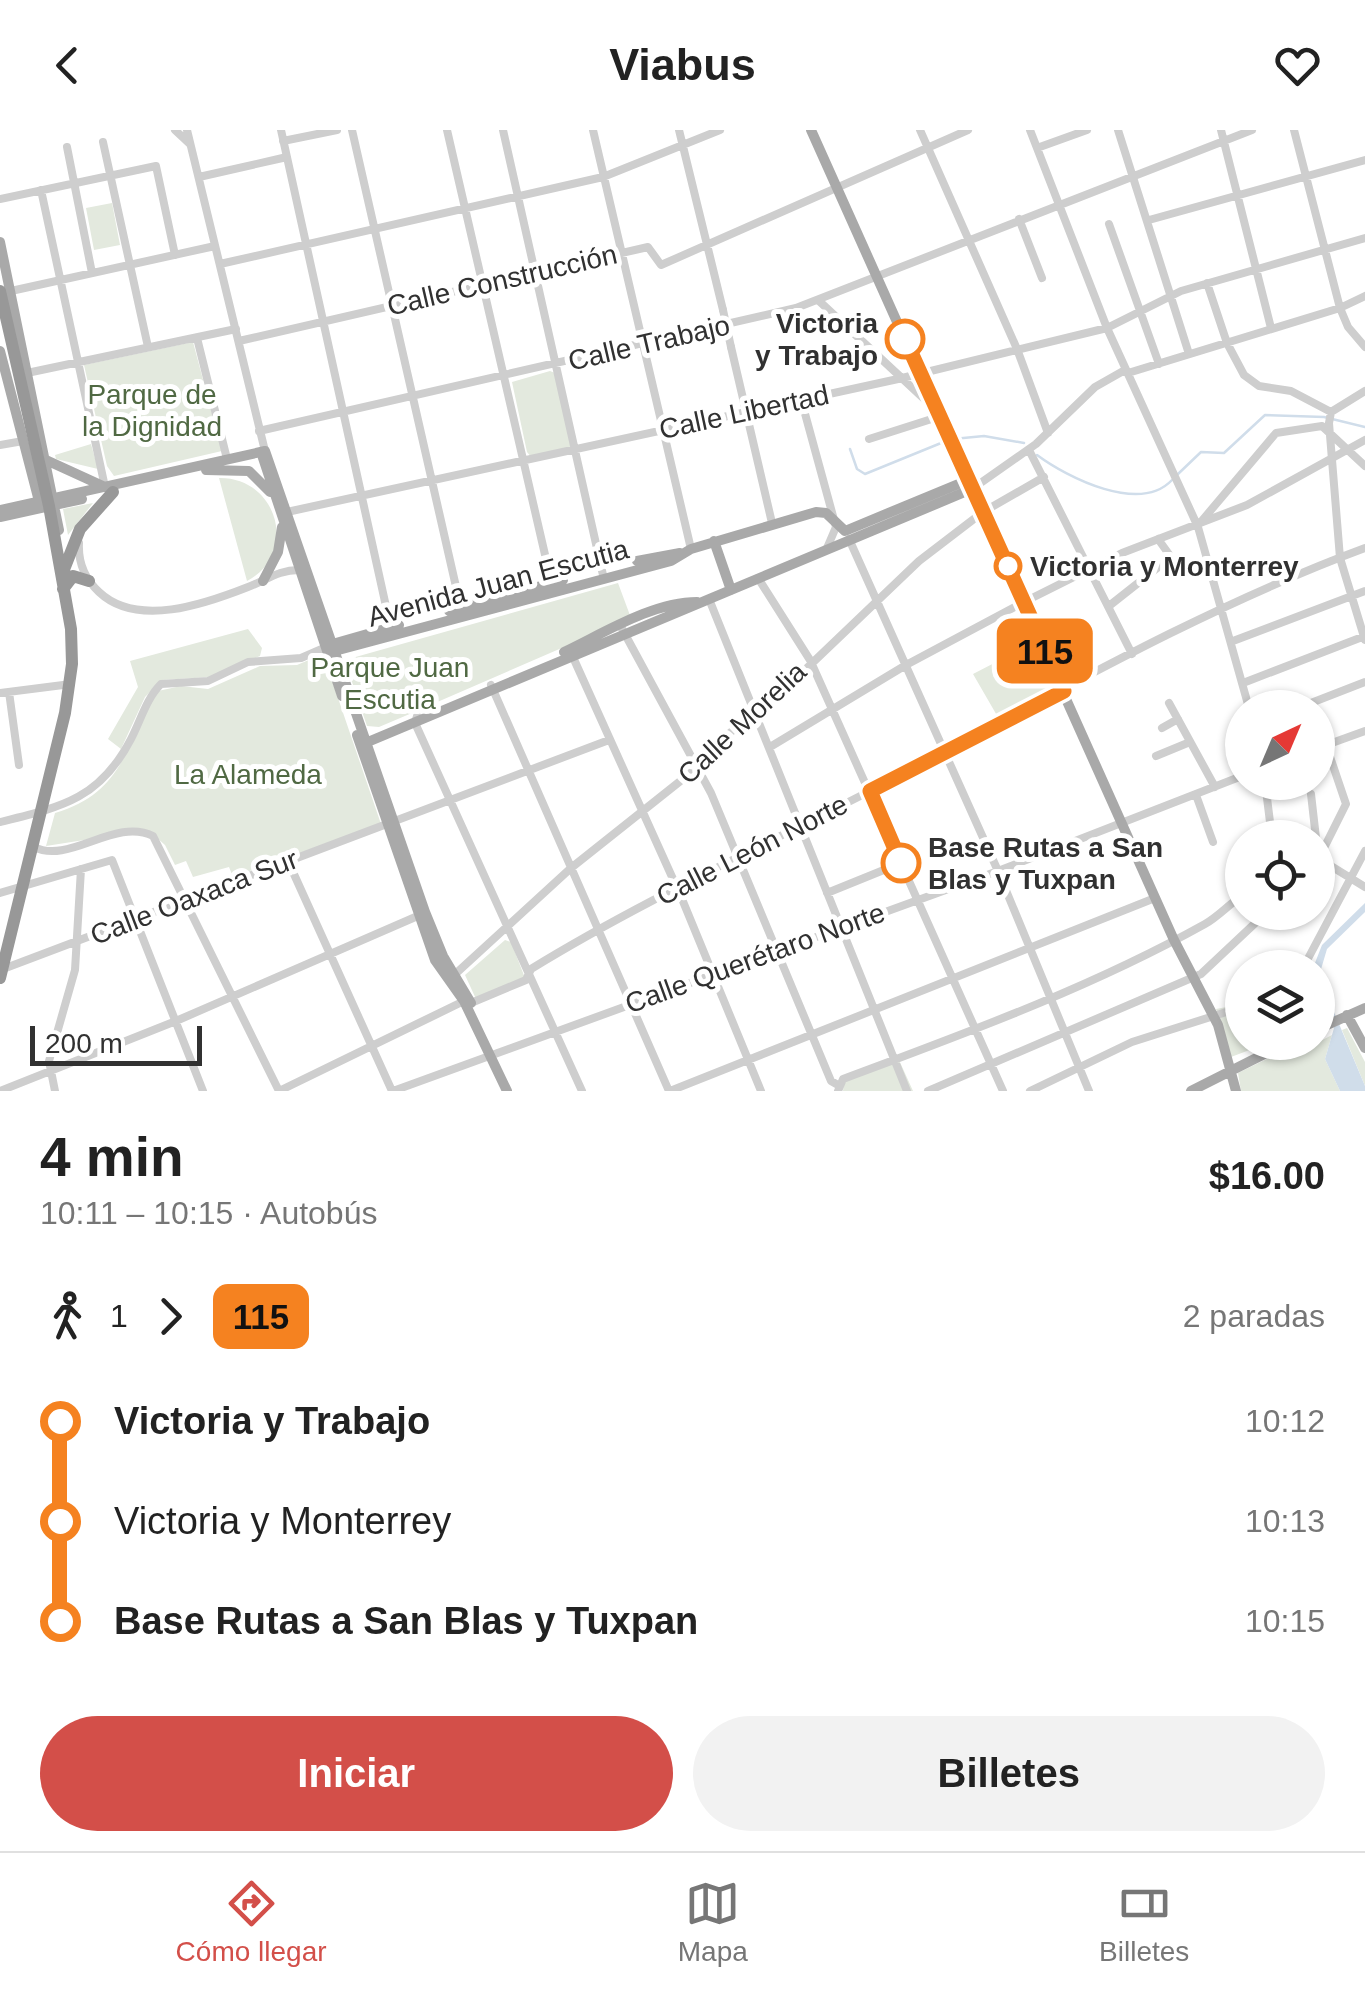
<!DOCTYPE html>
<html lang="es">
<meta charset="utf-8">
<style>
:root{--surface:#fff;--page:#f2f2f2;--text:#222;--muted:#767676;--line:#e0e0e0;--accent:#d34f49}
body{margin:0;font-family:Helvetica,sans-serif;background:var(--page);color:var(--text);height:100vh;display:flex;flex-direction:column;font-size:38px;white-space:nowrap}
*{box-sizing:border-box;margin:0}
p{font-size:32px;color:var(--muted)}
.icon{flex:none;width:55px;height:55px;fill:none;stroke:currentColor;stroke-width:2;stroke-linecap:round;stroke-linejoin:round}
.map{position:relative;height:961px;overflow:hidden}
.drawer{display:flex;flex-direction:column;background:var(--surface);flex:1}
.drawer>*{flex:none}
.badge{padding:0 20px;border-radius:15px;font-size:35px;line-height:65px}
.needle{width:65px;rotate:44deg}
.fabs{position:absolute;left:1225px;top:560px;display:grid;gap:20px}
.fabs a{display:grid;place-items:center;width:110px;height:110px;border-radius:50%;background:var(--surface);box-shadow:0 2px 8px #0004;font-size:50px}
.scale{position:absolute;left:30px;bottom:25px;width:172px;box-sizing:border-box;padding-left:10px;border:5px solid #313131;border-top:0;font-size:28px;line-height:35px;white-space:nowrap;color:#313131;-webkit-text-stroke:8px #fff;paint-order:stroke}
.map>.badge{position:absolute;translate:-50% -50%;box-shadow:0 0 0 5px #fff}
.legs{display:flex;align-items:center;gap:15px;height:110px;padding:0 40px;font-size:32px}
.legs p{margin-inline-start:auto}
.overview{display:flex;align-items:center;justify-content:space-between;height:170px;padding:0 40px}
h1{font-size:55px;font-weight:700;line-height:75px}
.cta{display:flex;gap:20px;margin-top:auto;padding:20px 40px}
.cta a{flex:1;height:115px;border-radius:60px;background:var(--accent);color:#fff;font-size:40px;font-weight:700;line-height:115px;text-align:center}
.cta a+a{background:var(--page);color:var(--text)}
ul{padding:0 40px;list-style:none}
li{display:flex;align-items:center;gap:35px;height:100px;font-size:38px}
li i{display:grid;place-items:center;width:15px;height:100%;margin:0 12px;background:currentColor}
li i::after{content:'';width:25px;height:25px;margin:-12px;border:8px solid;border-radius:50%;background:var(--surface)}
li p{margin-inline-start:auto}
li:first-child i{background:linear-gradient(#0000 50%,currentColor 0)}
li:last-child i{background:linear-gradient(currentColor 50%,#0000 0)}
header{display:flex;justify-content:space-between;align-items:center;height:130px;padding:0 40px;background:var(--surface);font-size:45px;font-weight:700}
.tabs{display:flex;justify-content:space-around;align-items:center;height:140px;border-top:2px solid var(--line);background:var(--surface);font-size:28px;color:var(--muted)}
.tabs a{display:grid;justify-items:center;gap:5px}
.tabs .on{color:var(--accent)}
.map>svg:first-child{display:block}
.green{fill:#e3e9de}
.water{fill:#d0ddea}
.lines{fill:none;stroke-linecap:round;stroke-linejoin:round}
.stream{stroke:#d0ddea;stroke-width:2.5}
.minor{stroke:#cecece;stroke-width:8}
.major{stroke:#a9a9a9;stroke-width:10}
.highway{stroke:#989898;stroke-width:12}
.minor-bridge{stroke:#cecece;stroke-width:8}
.line-1-casing{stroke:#fff;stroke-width:22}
.line-1{stroke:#f58220;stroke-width:15}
.stop-1-dot{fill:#fff;stroke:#f58220;stroke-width:5}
.labels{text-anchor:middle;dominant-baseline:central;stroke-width:10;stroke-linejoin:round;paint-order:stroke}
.street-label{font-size:28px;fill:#313131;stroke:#fff}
.stop-label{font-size:28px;font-weight:bold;fill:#313131;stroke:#fff;text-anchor:start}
.park-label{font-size:28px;fill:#506943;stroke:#fff}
</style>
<header><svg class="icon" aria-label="back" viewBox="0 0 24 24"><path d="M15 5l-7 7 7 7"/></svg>Viabus<svg class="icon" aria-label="heart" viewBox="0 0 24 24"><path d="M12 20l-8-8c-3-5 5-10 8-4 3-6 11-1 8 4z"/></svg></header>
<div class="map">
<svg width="1365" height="961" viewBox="0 0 1365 961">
<rect width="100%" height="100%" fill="#fff"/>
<!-- green -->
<path class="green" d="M112,73L120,115L94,120L86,78Z
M193,212L222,321L114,346L107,336L84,235Z
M550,241L555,243L573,316L532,328L527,322L512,252Z
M91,314L98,339L56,329L55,325Z
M219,348C278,347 299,424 247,451Z
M93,373L68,405L63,379Z
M618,453L631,488L412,583L379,597L367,596L348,540L352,528Z
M248,499L262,518L260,526L210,547L162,550L145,567L121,619L108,609L138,557L130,531Z
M1035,512L1057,560L999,589L973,544Z
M323,524L381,694L233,747L229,737L193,747L186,731L175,735L165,715L148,700L46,716L55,683C124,663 125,614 158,561L181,556L208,559L260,536L297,535Z
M505,810L511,812L525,848L476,869L465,845Z
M1242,874V912L1268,913L1231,927L1216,879Z
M1347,898L1365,932V956L1342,900Z
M1332,905L1325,929L1340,961H1241L1238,943L1294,916L1305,919Z
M899,930L913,961H843L844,952Z"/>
<!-- water -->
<path class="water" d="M1365,773V782L1327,819L1319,846L1365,956V961H1340L1325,929L1334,898L1318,860V838H1313L1322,815Z"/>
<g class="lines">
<!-- stream -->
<path class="stream" d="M953,309L984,306L1024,313
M850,319L857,339L865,344L946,311
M1037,325C1068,348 1140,384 1172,350
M1178,344L1201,322L1224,323L1265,285L1324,287L1365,297"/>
<!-- minor -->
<path class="minor" d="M175,0L190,14
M187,0L265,321
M281,0L391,499
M352,0L462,483
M447,0L552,455
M503,0L603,445
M593,0L691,419
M679,0L723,180
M920,0L1017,219L1048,303
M1030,0L1107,198L1198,397L1249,578
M1118,0L1189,224
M1221,0L1271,198
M1294,0L1340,178L1348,197L1365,217
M283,11L337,0
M103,12L148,217
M67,17L92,143
M1037,18L1087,0
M199,47L287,27
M41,60L105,357
M0,69L156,36L175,125
M1019,89L1042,148
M1149,90L1365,30
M1109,94L1159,234
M220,134L603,47L720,0
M1207,153L1227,213L1244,245L1259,256L1291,261L1331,282
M11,161L215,116
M818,170L935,279
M197,208L227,329
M239,211L648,117L661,135L968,0
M731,217L772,393
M27,243L236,199
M1128,243L1340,178L1365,166
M1365,261L1331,282L1329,293L1340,428L1365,510
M801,269L836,397L827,418
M259,301L796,178L1252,0
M869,309L941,286
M0,315L23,311
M1029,320L1132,524
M972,359L1036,314L1095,257L1125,240
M287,382L898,249L1107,198L1181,161L1365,108
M1200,393L1276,303L1322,296L1365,336
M849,409L998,741L1089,961
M79,413C78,432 85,449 99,462C137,498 205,474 248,457C267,450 278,440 299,440
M758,448L810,530L1003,961
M709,469L907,961
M1109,476L1171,427L1158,409
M620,495L711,663L831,951L838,955
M1233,511L1365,461
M572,525L682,769L761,961
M1243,553L1365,506
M491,555L669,961
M9,562L19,635
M0,563L71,554
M1169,573L1215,657
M1298,578L1365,552
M417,586L415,593L582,961
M1162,598L1178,589
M770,617L906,535L1024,472L1122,423L1247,375L1365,310
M1318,618L1365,601
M1156,626L1190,612
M1265,652L1272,708
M1311,664L1316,708
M1196,665L1213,712
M0,692C62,677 100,669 131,609C141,590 146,569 161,554L208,551L248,532L301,528L324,518
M34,717C69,735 115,687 153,706L279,961L464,871
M1318,718V728L1365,757
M1318,730L1346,674L1326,615
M288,731L392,961
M0,763L112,730L203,961
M827,763L901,733
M1303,838L1365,721
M3,839L609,610
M452,847L571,738L698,637L700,628L807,538L919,431L983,382L1044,347
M471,873L526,850L531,839C642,771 759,718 874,659C1035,575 1195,481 1365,418
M0,961L176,891L420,785
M55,961L49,931L75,840L81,739
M393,961L998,741L1242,646
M670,961L1155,768
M838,961L843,949C966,903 1090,858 1205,794C1219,786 1229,774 1242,766
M928,961L1201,844L1267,782
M1030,961L1132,912L1242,877"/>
<!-- major -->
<path class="major" d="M811,0L1174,810L1218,895L1236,961
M0,112L59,400
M0,221L40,375
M261,322L342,566
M46,330L105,357
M206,340L249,341L270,362
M0,380L265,321L425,782L443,826L471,873
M0,387L82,369
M714,411L731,460
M637,431L680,423
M263,451L278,422L282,397
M449,481L563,450
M329,515L399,495
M331,522L671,431L691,419L816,382L826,383L845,401L968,350
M564,522C604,503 653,472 697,472
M357,605L435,830L464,871L507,961
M363,614L972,359
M1347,885L1365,918
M1318,899L1365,878
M1191,961L1288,912"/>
<!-- highway -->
<path class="highway" d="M0,161L49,376L71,499L72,534L65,583L0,848
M63,442L80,399L113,362
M63,459L73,446L89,451"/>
<!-- minor-bridge -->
<path class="minor-bridge" d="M723,180L731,217"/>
</g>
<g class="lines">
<defs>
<path id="line-1" d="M901,733L870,661L1064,561L905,209"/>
</defs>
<!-- line-1 casing -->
<use href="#line-1" class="line-1-casing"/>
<!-- line-1 -->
<use href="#line-1" class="line-1"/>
</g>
<!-- markers -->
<g class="stop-1-dot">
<circle cx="905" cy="209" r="18"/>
<circle cx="1008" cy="436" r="12"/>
<circle cx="901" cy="733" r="18"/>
</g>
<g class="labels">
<!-- street labels -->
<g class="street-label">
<text transform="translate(502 150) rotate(-13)">Calle Construcción</text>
<text transform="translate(649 213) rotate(-13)">Calle Trabajo</text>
<text transform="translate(744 282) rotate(-12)">Calle Libertad</text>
<text transform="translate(498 453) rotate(-15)">Avenida Juan Escutia</text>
<text transform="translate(742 593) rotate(-43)">Calle Morelia</text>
<text transform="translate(752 720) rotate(-27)">Calle León Norte</text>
<text transform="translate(194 767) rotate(-21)">Calle Oaxaca Sur</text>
<text transform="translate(755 828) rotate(-20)">Calle Querétaro Norte</text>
</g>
<!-- stop labels -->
<g class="stop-label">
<text x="878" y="193" text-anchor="end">Victoria<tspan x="878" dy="32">y Trabajo</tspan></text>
<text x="1030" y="436">Victoria y Monterrey</text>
<text x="928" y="717">Base Rutas a San<tspan x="928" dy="32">Blas y Tuxpan</tspan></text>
</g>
<!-- park labels -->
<g class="park-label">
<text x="152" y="264">Parque de<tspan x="152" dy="32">la Dignidad</tspan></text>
<text x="390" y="537">Parque Juan<tspan x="390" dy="32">Escutia</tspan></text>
<text x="248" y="644">La Alameda</text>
</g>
</g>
</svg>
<div class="fabs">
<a><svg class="needle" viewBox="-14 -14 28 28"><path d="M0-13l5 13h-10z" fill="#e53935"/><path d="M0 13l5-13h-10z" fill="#767676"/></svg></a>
<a><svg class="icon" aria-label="locate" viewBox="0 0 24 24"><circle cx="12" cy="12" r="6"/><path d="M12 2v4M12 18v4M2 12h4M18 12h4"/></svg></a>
<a><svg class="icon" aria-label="layers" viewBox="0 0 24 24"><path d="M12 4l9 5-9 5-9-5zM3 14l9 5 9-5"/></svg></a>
</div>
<div class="scale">200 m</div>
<b class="badge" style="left:1045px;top:521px;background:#f58220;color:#111">115</b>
</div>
<section class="drawer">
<div class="overview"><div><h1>4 min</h1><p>10:11 – 10:15 · Autobús</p></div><b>$16.00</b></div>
<div class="legs"><svg class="icon" aria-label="walk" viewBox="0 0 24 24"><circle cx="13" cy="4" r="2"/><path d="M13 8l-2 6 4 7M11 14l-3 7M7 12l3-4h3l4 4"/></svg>1<svg class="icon" aria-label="forward" viewBox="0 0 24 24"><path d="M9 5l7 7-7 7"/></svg><b class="badge" style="background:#f58220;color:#111">115</b><p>2 paradas</p></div>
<ul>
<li><i style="color:#f58220"></i><b>Victoria y Trabajo</b><p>10:12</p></li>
<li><i style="color:#f58220"></i><span>Victoria y Monterrey</span><p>10:13</p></li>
<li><i style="color:#f58220"></i><b>Base Rutas a San Blas y Tuxpan</b><p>10:15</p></li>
</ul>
<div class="cta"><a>Iniciar</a><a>Billetes</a></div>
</section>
<nav class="tabs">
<a class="on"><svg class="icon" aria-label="directions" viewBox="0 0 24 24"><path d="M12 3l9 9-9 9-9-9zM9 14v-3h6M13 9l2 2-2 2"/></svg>Cómo llegar</a>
<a><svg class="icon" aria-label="map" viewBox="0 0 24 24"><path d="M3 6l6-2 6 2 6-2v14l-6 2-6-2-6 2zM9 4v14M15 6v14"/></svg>Mapa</a>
<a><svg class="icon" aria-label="tickets" viewBox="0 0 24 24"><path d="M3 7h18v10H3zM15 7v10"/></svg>Billetes</a>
</nav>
